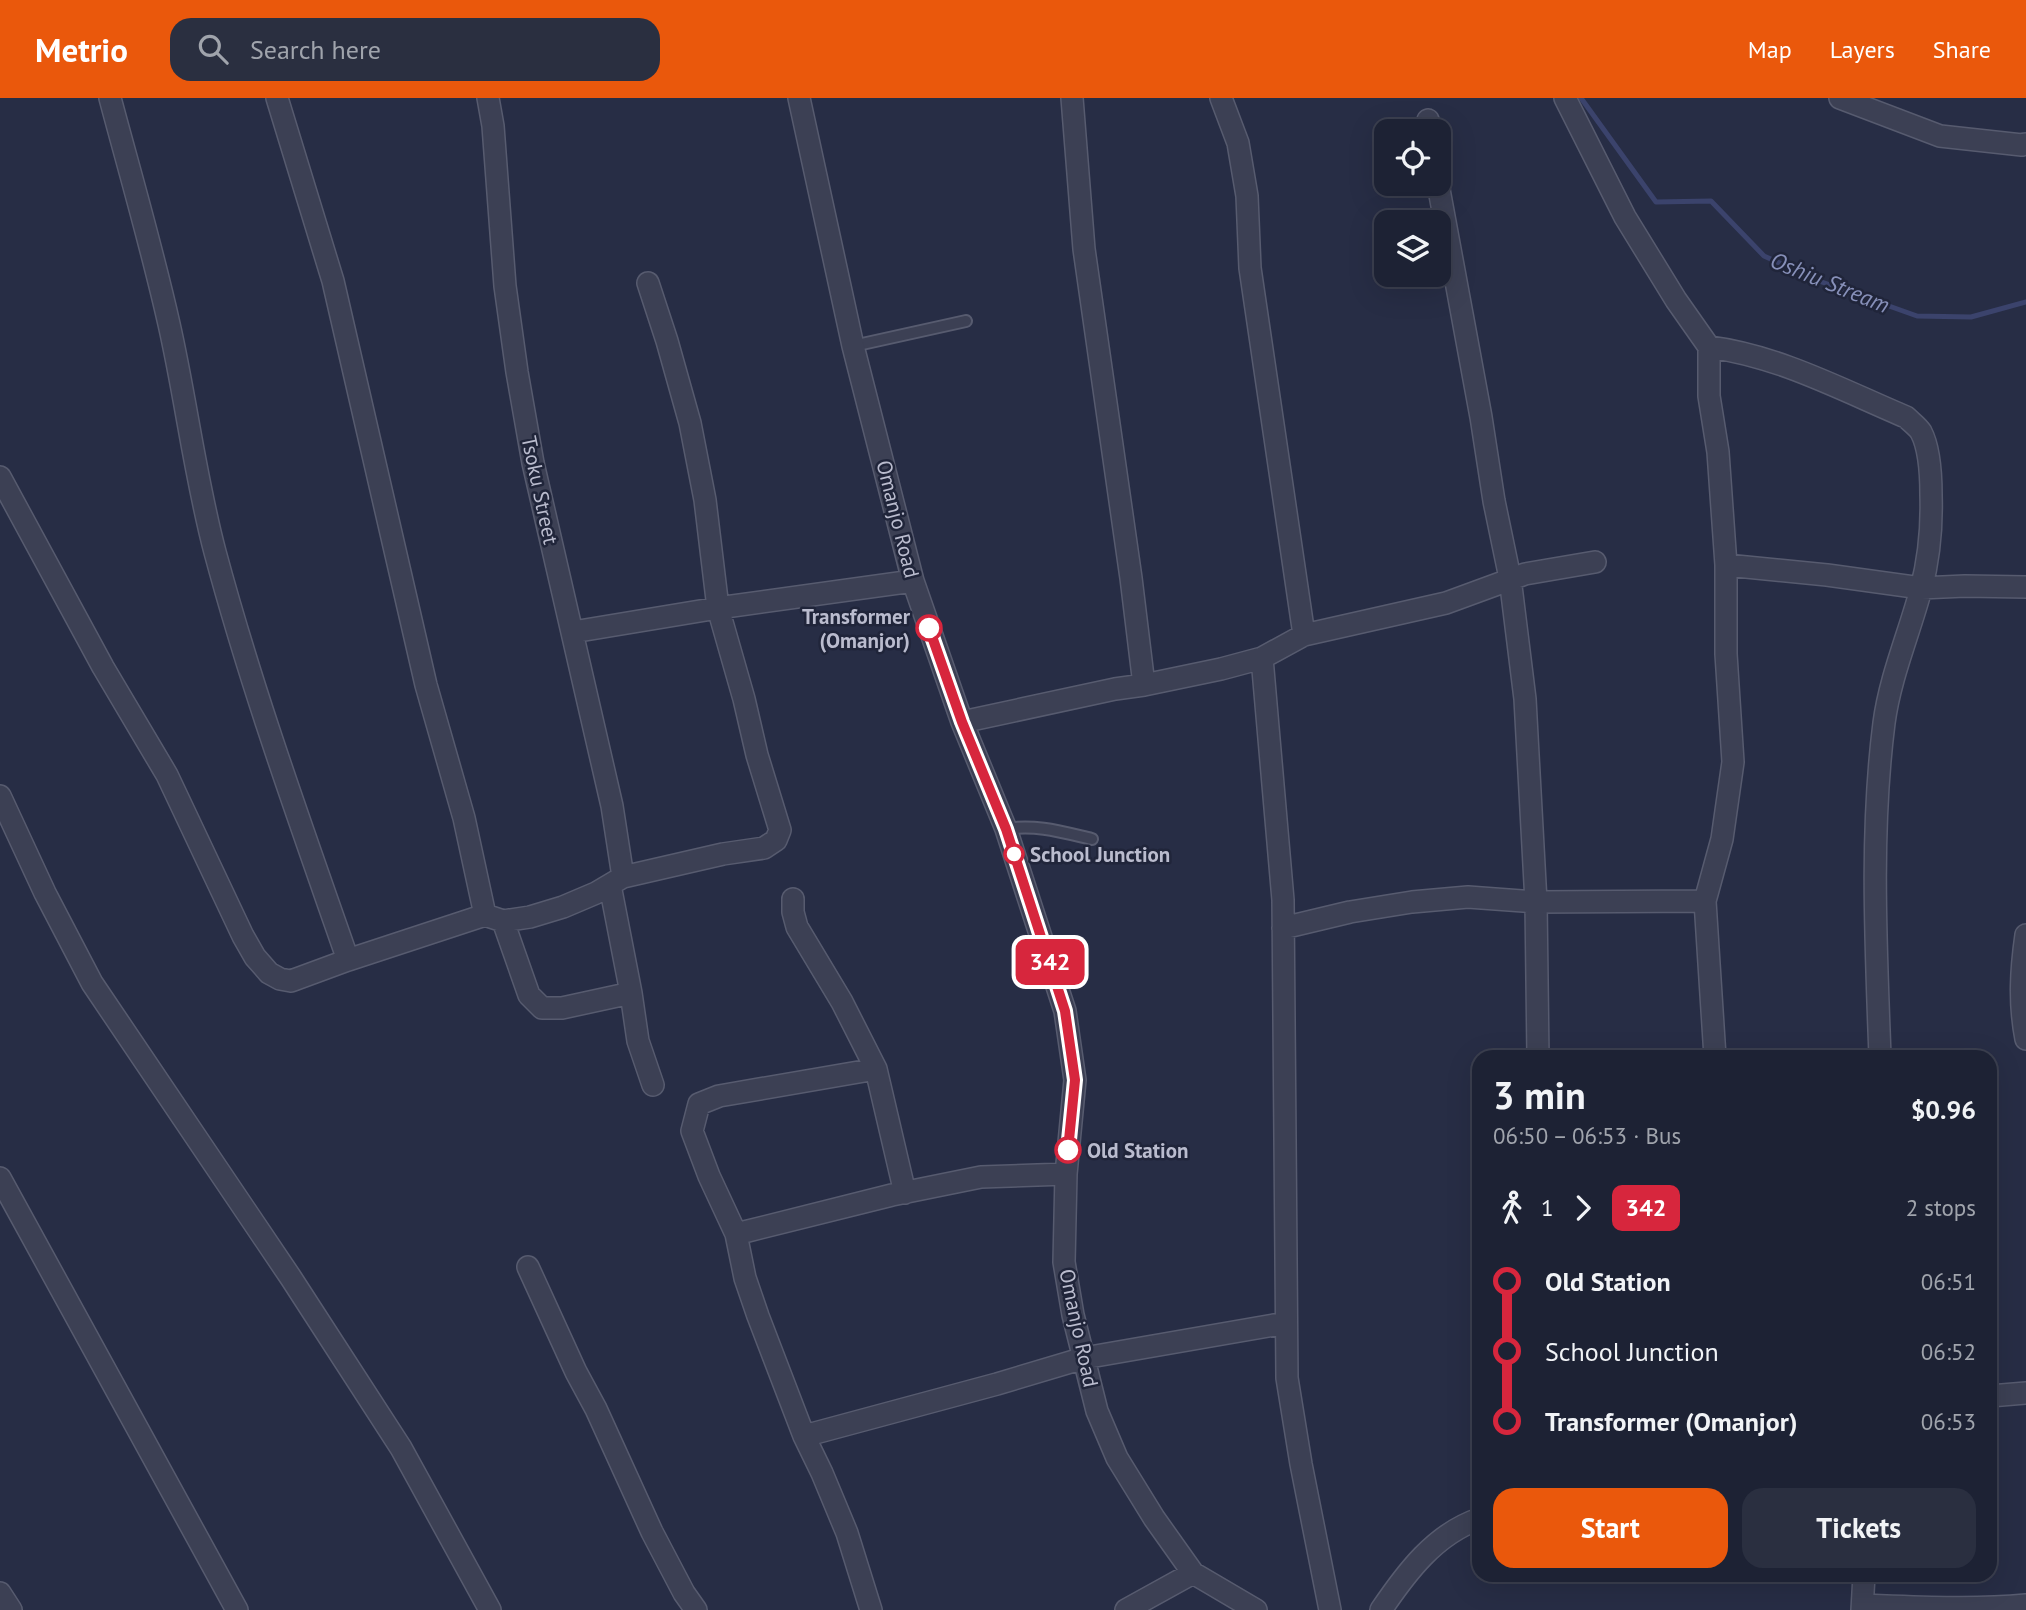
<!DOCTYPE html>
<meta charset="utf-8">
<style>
:root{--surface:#1d2234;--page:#2a2f40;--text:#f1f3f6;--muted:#a0a4ac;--line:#3b3f4f;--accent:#ea580c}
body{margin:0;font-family:"PT Sans",sans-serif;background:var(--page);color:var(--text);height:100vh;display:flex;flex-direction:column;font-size:26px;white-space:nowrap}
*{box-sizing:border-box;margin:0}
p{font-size:23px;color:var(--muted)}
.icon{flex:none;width:38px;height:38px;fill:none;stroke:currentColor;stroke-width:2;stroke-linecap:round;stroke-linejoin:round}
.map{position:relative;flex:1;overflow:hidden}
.drawer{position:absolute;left:1472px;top:952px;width:525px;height:532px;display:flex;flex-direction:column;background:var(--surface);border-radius:21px;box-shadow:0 7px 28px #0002,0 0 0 2px var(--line)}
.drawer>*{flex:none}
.badge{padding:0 14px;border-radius:10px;font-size:24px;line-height:46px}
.controls{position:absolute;left:1374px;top:21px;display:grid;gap:14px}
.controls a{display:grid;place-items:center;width:77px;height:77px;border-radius:14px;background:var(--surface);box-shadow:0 7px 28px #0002,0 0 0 2px var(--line);font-size:35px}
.map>.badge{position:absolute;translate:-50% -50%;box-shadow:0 0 0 4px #fff}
.legs{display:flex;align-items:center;gap:10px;height:77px;padding:0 21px;font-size:23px}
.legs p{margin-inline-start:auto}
.headline{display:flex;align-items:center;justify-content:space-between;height:119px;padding:0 21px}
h1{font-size:38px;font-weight:600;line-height:52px}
.button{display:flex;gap:14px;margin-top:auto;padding:14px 21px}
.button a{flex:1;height:80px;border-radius:21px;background:var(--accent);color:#fff;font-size:28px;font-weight:600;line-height:80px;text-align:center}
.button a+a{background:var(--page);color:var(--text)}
ul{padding:0 21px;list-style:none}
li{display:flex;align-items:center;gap:24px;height:70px;font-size:26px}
li i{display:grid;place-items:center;width:10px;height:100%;margin:0 9px;background:currentColor}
li i::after{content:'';width:18px;height:18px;margin:-9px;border:5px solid;border-radius:50%;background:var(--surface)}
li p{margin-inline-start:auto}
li:first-child i{background:linear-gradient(#0000 50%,currentColor 0)}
li:last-child i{background:linear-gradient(currentColor 50%,#0000 0)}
header{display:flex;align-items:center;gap:42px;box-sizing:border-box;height:98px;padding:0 35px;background:var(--accent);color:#fff}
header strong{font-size:33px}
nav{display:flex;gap:38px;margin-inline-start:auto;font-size:24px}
.search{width:490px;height:63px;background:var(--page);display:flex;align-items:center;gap:18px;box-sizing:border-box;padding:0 24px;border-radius:21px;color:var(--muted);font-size:26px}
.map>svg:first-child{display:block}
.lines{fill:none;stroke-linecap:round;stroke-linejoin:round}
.stream{stroke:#3b436c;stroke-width:5}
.service-casing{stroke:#575b6f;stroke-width:14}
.minor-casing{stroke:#575b6f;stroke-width:24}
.service{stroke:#3c4054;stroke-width:10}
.minor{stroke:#3c4054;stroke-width:21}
.line-1-casing{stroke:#fff;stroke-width:16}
.line-1{stroke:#d7263d;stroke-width:10}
.stop-1-dot{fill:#fff;stroke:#d7263d;stroke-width:3.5}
.labels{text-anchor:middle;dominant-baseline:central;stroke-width:5;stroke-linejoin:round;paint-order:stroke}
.street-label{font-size:21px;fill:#babcce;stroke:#20253a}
.stop-label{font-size:21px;font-weight:bold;fill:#babcce;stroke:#20253a;text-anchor:start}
.water-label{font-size:23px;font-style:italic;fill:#8790b9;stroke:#20253a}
</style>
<header>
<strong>Metrio</strong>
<div class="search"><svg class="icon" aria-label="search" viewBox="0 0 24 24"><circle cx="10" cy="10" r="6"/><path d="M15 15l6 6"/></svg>Search here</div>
<nav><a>Map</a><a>Layers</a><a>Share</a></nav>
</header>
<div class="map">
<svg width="2026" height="1512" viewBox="0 0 2026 1512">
<rect width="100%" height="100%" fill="#272d45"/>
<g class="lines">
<!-- stream -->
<path class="stream" d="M1581,0L1656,104L1711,103L1764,158L1819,183L1917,218L1971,219L2026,204"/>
<defs>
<path id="service" d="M853,248L966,223
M1006,731C1036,726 1062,734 1092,741"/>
<path id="minor" d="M110,0C130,75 152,150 169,226C186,301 195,379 215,454C252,592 301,727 348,862
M277,0L333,183L426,587L464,720L485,817
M488,0L493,28L505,188L517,274L533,365L612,708L623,779
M799,0L853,248L913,483L962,624L1006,731L1065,913L1075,982L1066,1076L1064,1164L1073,1217L1097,1313L1117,1360L1154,1420L1193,1475L1256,1512
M1072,0L1084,151L1131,480L1144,587
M1221,0L1238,45L1247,98L1250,170L1304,537
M1565,0L1625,119L1676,202L1709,249V298L1718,354L1726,467V556L1733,664L1722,741L1705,803L1715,959
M1840,0L1940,38L2022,47L2026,46
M1428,22L1430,33
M1438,86L1481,319L1494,403L1510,480L1525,601L1536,804L1538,959
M1709,249C1779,258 1842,292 1906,319C1911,324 1918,329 1921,334C1930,351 1931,378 1931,397C1932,429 1929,461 1921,491C1909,536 1890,579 1884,625C1870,735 1876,848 1880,959
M0,379L103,569L167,677L243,838L255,859L269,875L280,881L291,883L348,862L485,817L503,823L530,819L563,809L596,795L623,779L723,756L764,750L776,742L780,732L757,657L744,601L718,510L705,402L690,325L667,243L648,185
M1726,467L1827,477L1921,490L1965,488L2026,489
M573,534L718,510L913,483
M1262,560L1283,802L1287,1280L1301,1366L1330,1512
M962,624L1115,591L1144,587L1221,571L1262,560L1304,537L1446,505L1525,476L1595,464
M0,698L45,795L92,885L291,1180L401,1350L490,1512
M610,787L631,895L638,943L653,987
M793,801V814L797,829L842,904L876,971L905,1095
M503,823L529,897L542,910H562L631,895
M1283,830L1350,814L1412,804L1468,799L1536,804L1705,803
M2026,837C2021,872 2019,905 2026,941
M0,1080L237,1512
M736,1136L892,1097L981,1079L1066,1076
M528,1169L576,1274L596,1311L652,1434L684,1495L696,1512
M1990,1298L2026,1295
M804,1338L997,1286L1084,1260L1286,1225
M0,1495L11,1512
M1863,1507C1917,1509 1972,1512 2026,1507
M871,1512L847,1435L822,1375L804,1338L758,1218L745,1180L736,1136L709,1078L692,1033L699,1006L719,998L876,971
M1126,1512L1193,1475
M1381,1512C1406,1475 1435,1436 1479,1421
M1862,1512L1864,1477"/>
</defs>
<!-- service casing -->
<use href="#service" class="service-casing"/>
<!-- minor casing -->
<use href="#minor" class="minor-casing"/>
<!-- service -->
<use href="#service" class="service"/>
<!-- minor -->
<use href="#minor" class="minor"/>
</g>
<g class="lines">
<defs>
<path id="line-1" d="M929,530L962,624L1006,731L1065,913L1075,982L1068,1052"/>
</defs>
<!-- line-1 casing -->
<use href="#line-1" class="line-1-casing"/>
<!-- line-1 -->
<use href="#line-1" class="line-1"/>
</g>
<!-- markers -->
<g class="stop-1-dot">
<circle cx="929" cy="530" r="12"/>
<circle cx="1014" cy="756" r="9"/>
<circle cx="1068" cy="1052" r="12"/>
</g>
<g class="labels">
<!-- street labels -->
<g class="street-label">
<text transform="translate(540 392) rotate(78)">Tsoku Street</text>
<text transform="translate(898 421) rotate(76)">Omanjo Road</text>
<text transform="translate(1079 1230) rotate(78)">Omanjo Road</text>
</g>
<!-- stop labels -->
<g class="stop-label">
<text x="910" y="518" text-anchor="end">Transformer<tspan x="910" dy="24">(Omanjor)</tspan></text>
<text x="1030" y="756">School Junction</text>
<text x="1087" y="1052">Old Station</text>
</g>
<!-- water labels -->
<g class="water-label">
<text transform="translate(1830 184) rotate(22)">Oshiu Stream</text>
</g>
</g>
</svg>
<div class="controls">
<a><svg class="icon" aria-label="locate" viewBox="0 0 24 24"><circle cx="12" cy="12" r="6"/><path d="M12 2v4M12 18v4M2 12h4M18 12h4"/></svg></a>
<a><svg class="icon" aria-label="layers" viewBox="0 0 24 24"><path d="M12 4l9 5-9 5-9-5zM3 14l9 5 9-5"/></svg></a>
</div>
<b class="badge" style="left:1050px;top:864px;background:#d7263d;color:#fff">342</b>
<section class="drawer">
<div class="headline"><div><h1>3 min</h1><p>06:50 – 06:53 · Bus</p></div><b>$0.96</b></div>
<div class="legs"><svg class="icon" aria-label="walk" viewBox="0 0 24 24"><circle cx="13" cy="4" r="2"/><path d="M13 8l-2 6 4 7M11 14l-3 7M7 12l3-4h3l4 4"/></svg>1<svg class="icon" aria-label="forward" viewBox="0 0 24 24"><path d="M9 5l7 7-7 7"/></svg><b class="badge" style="background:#d7263d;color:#fff">342</b><p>2 stops</p></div>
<ul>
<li><i style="color:#d7263d"></i><b>Old Station</b><p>06:51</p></li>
<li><i style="color:#d7263d"></i><span>School Junction</span><p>06:52</p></li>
<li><i style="color:#d7263d"></i><b>Transformer (Omanjor)</b><p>06:53</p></li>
</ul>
<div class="button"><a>Start</a><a>Tickets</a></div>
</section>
</div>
